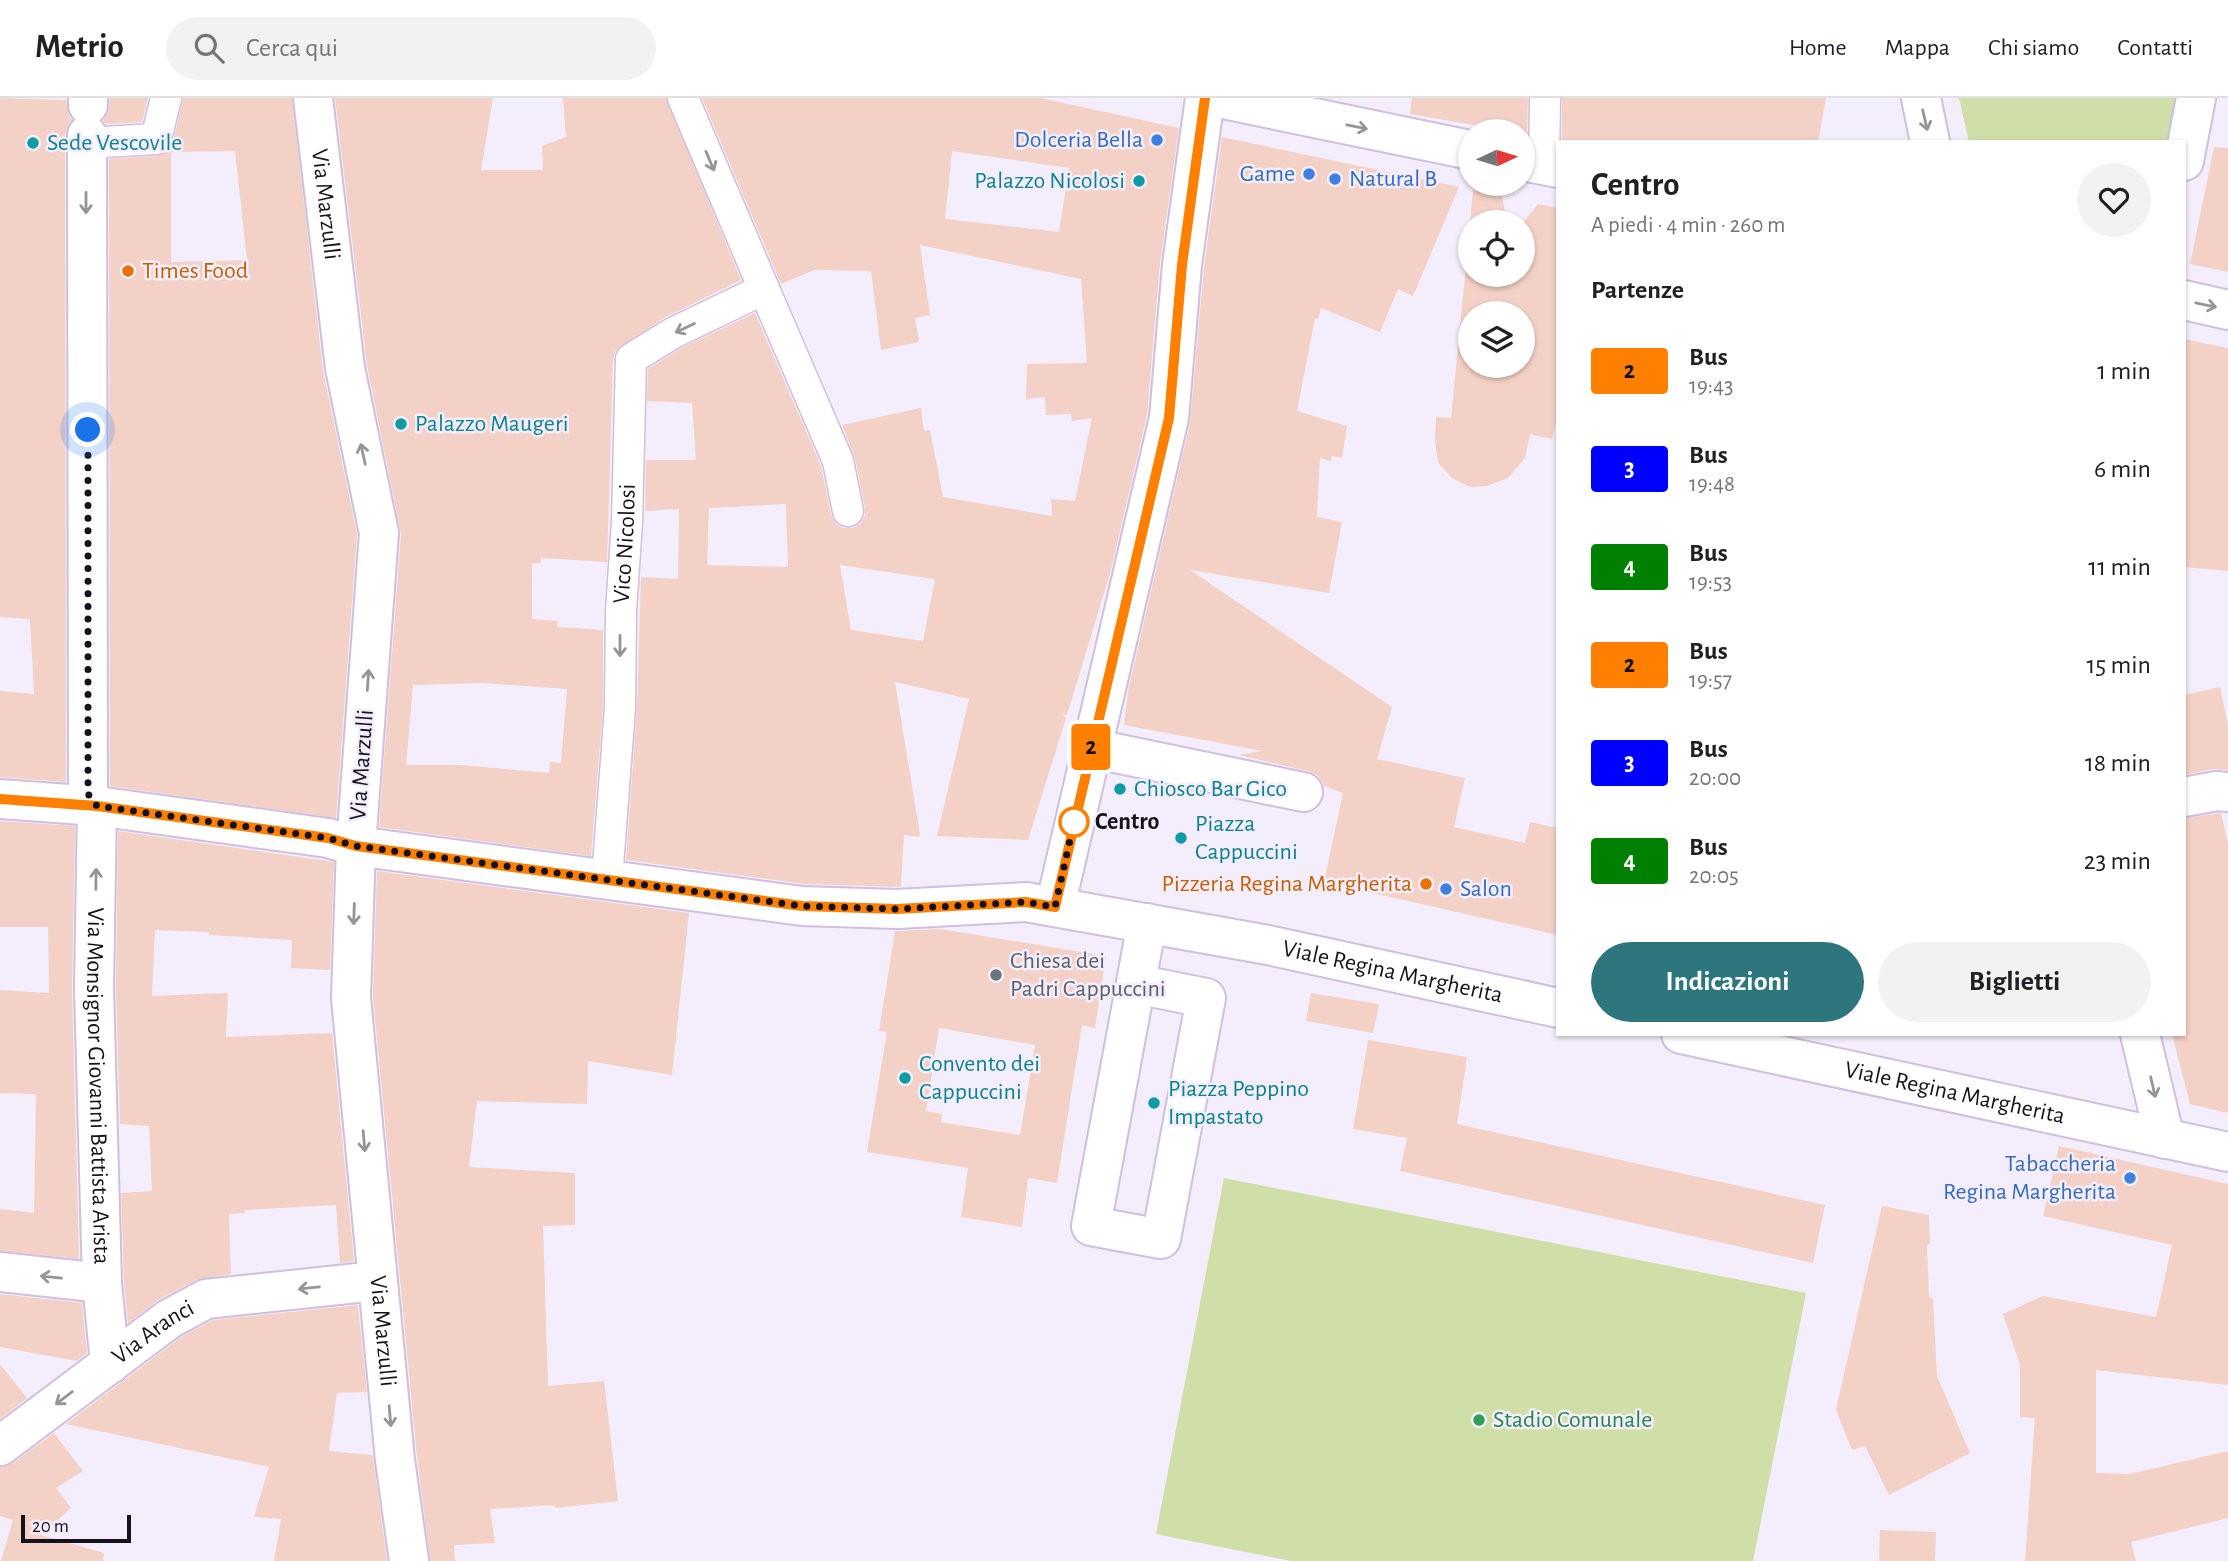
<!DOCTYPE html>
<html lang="it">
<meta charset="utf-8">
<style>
:root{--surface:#fff;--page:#f2f2f2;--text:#202124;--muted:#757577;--line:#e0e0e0;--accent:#2d767d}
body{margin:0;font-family:"Alegreya Sans",sans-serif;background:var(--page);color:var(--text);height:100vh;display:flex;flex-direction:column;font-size:26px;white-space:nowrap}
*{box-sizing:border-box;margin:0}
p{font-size:23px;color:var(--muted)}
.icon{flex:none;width:38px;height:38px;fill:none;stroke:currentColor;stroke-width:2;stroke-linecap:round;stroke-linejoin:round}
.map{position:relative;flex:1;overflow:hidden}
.side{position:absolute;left:1556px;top:42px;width:630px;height:896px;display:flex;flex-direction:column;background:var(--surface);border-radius:0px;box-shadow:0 2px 5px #0004}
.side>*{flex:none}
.badge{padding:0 14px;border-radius:5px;font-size:24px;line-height:46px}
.needle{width:46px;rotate:86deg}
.fabs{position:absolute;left:1458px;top:21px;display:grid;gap:14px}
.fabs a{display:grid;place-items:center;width:77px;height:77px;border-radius:50%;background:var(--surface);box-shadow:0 2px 5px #0004;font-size:35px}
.scale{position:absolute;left:21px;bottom:18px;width:110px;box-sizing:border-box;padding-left:7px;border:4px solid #17111c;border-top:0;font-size:19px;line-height:24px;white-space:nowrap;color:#17111c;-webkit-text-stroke:5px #f4edfb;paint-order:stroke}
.you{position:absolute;width:35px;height:35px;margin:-18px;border:5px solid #fff;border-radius:50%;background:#1a73e8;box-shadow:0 0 0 10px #1a73e833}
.map>.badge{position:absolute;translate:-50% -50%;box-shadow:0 0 0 4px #fff}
h2{padding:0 35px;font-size:26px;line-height:63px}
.round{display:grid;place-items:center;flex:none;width:74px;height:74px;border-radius:37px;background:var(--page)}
.headline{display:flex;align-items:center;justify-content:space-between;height:119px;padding:0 35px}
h1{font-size:33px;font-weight:700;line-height:52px}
.button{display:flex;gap:14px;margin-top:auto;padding:14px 35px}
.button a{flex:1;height:80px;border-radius:42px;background:var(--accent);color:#fff;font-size:28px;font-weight:700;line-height:80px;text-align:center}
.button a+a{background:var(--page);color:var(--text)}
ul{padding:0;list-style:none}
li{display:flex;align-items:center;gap:21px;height:98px;padding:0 35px}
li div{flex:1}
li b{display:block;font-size:26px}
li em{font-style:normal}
li .badge{min-width:77px;font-weight:700;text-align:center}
header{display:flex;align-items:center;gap:42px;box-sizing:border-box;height:98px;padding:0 35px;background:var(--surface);border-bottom:2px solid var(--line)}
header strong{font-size:33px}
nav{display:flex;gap:38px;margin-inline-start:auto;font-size:24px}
.search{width:490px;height:63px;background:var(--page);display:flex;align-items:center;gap:18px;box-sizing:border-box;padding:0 24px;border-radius:38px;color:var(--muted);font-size:26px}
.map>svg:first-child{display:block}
.green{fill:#d0dfa8}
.building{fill:#f4d1c6;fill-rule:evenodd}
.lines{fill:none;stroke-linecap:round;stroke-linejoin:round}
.pedestrian-casing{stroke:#cfbfe0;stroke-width:33}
.minor-casing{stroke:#cfbfe0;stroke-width:42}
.tertiary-casing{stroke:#cfbfe0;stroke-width:42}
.pedestrian{stroke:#fff;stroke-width:30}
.minor{stroke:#fff;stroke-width:38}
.tertiary{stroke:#fff;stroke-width:38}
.oneway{stroke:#979499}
.line-casing{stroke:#fff;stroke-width:16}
.line{stroke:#ff8000;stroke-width:10}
.walk{stroke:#17111c;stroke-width:7;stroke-dasharray:0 12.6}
.shop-dot{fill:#3f7fe0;stroke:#f4edfb;stroke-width:2.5}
.culture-dot{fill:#0f9aa8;stroke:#f4edfb;stroke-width:2.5}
.food-dot{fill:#e8710a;stroke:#f4edfb;stroke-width:2.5}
.stop-dot{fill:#fff;stroke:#ff8000;stroke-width:3.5}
.worship-dot{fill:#6b7280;stroke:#f4edfb;stroke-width:2.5}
.leisure-dot{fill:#2e9e5b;stroke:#f4edfb;stroke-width:2.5}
.labels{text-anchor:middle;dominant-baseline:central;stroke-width:5;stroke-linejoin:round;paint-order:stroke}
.shop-label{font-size:24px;fill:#366cbe;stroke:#f4edfb;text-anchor:end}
.culture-label{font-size:24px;fill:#0d838f;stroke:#f4edfb;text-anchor:start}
.street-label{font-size:24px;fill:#17111c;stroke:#f4edfb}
.food-label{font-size:24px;fill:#c56008;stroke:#f4edfb;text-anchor:start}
.stop-label{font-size:24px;font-weight:bold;fill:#17111c;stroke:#f4edfb;text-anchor:start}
.worship-label{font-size:24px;fill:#5b616d;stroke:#f4edfb;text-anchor:start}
.leisure-label{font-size:24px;fill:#27864d;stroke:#f4edfb;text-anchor:start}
</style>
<header>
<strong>Metrio</strong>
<div class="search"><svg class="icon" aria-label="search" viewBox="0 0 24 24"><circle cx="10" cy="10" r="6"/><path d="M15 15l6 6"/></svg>Cerca qui</div>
<nav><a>Home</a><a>Mappa</a><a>Chi siamo</a><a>Contatti</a></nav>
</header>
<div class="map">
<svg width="2228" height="1463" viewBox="0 0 2228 1463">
<rect width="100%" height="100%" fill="#f4edfb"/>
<!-- green -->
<path class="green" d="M1959,0H2176L2168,44H1969Z
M1224,1080L1806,1195L1753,1463H1291L1156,1436Z"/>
<!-- building -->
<path class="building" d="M0,0L66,2L69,17L72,22L68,27L65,37L66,684L0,679V593L34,596L30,521L0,519Z
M110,0H148L142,24L106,26L103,23L107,17Z
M183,0H292L323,273L357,436L336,720L110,688L109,61L157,58L166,55L173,45ZM235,53L247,162L171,164V54Z
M335,0H493L481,72H543L542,48L566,39L563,0H666L741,182L664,220L616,252L613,261L607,464L541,460V465H532V521L558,523L557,529L603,532V609L591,758L379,729L401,436L367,267ZM483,585L567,591L561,665L550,664L549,675L461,667H406L413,587Z
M702,0H1040L1179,30L1160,165L1147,317L1111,472L1067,617L1062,616L1066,620L1028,742L937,738L969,601L895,584L920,737L919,739L904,737L901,789L804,786L626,762L637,611L641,479L678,481L679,411L645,413L646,362H696L692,305L647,303L648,271L681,250L755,215L821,368L831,416L835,425L843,430H852L860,426L865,418V410L855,360L842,327L921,310L924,333L930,332L943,399L1052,418L1051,401L1075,403L1092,320L1072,323L1071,316L1046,317L1045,299L1026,301L1027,266L1087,265L1081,181L920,147L930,217L915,220L919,244L881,252L871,173L814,172L781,186ZM952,53L1069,70L1059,134L945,121ZM786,406L788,469L707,467L709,410ZM840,467L935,481L923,543L851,532Z
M1412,0H1528L1527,37L1522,36V33H1507L1410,16Z
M1562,0H1826L1818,44H1562Z
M1222,39L1459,89L1413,198L1398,191L1380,234L1321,210L1318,221L1315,220L1297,313L1347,328L1342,360L1332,358L1331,363L1320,360L1317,419L1342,424L1329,495L1190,472L1392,609L1377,661L1465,680L1454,729L1525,745L1530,724L1558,730V837L1324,784L1343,695L1324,688L1318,678L1308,673L1239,657L1262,653L1124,627L1128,593L1190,325L1204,169Z
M2214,49L2228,50V174L2190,166Z
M1473,92L1502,98L1507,124H1470Z
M1538,106L1558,110V318L1552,341L1530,336L1525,360L1508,380L1487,388L1470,389L1452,380L1438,364L1435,343L1436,319L1451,320L1470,127V177H1522V126ZM1470,215H1522V268H1470Z
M2184,241L2228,250V473L2184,469Z
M2220,589L2228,627V672L2213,671L2184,677V597Z
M2221,715L2228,746V1015L2190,1006L2172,936H2184V720Z
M0,723L75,728L72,891L79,1161L0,1153V1111L34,1115L36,996L0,995V892L49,895L48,829H0Z
M118,733L334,764L330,872L291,870L292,842L209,837V834L155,832L152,898L228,895L226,939L332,935L354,1163L340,1165L336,1107L244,1112L245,1115L229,1116L231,1176L196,1182L158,1202L128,1225L124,1184L121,1095L152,1093L149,1028L120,1026L116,890Z
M377,773L689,815L672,977L588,963L587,1006L477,1003L469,1069L575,1075V1127L543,1128L548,1288L604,1283L618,1403L556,1410L555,1407L490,1411L495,1445L454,1447L455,1463H430L417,1359L373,899Z
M940,831L1106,858L1095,930L1082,927L1057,1085L1028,1080L1022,1129L961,1119L968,1070L867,1054L887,934L879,933L895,833ZM939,930L1035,947L1020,1037L941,1024L942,1016L926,1013Z
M1311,895L1379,906L1373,935L1306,923Z
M1368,942L1467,959L1457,1026L1825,1107L1813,1165L1400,1073L1407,1040L1353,1031Z
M2059,1048L2228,1086V1287L2096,1272V1375L2130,1376L2228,1353V1420L2131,1444L2136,1463H2025L2035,1320L2020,1319V1267L2003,1216L2043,1198L2156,1219L2172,1147L2043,1118Z
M1882,1108L1929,1117L1930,1145L1927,1148L1929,1199L1933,1201L1937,1278L1970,1355L1889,1397L1865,1348L1852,1352L1836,1312Z
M0,1196L82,1205L87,1255L77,1263L0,1249Z
M358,1207L367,1294L337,1295L329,1353L373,1357L387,1463H274L281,1421L254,1419L269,1369L66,1326L181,1239L213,1222Z
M0,1266L27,1300L0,1321Z
M54,1335L83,1373L56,1390L71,1410L41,1437L104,1455L103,1463H1L13,1422L0,1418V1369L13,1365Z
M1880,1432L1936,1434L1935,1463H1879Z"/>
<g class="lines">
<defs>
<g id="pedestrian">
<path d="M86,45L156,41L166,0"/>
<path d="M1544,67L1545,0"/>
<path d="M764,191L838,363L848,413"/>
<path id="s1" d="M607,781L620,610L621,513L627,424L631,261L673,235L764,191L683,0"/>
</g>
<g id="minor">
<path d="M88,0V7"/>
<path id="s2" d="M313,0L345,270L379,435L356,748L351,900L395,1362L409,1463"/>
<path d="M1921,0L1930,44"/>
<path id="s3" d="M87,37L88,696L97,708L94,890L102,1185L110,1266"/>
<path d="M2184,63L2196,0"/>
<path d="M1091,650L1303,694"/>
<path d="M2184,699L2217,693L2228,694"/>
<path d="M1055,809L1169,320L1182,167L1205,0"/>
<path d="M1136,886L1206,900L1161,1141L1091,1128L1147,825"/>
<path d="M2140,936L2165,1041"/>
<path d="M0,1174L102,1185"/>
<path id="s4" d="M0,1348L169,1221L206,1201L376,1183"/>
</g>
<g id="tertiary">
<path d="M1218,0L1470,52"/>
<path d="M1522,63L1558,70"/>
<path d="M2184,202L2228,212"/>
<path id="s5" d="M0,701L97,708L328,740L356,748L802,808L897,811L1026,804L1268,847L1558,910"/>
<path id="s6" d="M1681,936L2228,1054"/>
</g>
</defs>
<!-- pedestrian casing -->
<use href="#pedestrian" class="pedestrian-casing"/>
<!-- minor casing -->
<use href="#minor" class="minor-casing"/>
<!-- tertiary casing -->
<use href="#tertiary" class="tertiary-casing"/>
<!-- pedestrian -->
<use href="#pedestrian" class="pedestrian"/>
<!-- minor -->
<use href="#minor" class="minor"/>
<!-- tertiary -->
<use href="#tertiary" class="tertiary"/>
</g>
<!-- one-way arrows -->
<defs><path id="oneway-shaft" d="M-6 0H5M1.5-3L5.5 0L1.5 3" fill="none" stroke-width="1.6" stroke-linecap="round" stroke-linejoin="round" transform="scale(1.75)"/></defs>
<g class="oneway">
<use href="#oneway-shaft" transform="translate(1925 22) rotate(77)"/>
<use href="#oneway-shaft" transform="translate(1357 29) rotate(11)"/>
<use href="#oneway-shaft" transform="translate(710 63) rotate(67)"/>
<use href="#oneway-shaft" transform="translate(86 105) rotate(90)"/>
<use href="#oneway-shaft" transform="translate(2206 207) rotate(12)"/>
<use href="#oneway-shaft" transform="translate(685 230) rotate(154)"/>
<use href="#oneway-shaft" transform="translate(363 356) rotate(-102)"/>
<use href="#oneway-shaft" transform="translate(620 548) rotate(90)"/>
<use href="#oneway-shaft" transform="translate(368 582) rotate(-86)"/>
<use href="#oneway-shaft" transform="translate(96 781) rotate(-89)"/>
<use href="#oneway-shaft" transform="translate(354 816) rotate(92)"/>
<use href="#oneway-shaft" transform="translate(2153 989) rotate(77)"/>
<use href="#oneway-shaft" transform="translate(364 1043) rotate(85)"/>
<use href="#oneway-shaft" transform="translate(51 1179) rotate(-174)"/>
<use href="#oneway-shaft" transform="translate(309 1190) rotate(174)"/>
<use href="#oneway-shaft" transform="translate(64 1300) rotate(143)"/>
<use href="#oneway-shaft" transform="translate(390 1318) rotate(85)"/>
</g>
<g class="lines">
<defs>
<path id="line" d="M0,701L97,708L328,740L356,748L802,808L897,811L1026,804L1055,809L1169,320L1182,167L1205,0"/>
</defs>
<!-- line casing -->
<use href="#line" class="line-casing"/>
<!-- line -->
<use href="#line" class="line"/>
<!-- walk -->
<path class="walk" d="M88,332V696L97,708L328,740L356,748L802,808L897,811L1026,804L1055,809L1074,724"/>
</g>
<!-- markers -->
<g class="shop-dot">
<circle cx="1157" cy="42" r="7"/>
<circle cx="1309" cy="76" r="7"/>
<circle cx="1335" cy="81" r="7"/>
<circle cx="1446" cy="791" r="7"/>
<circle cx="2130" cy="1080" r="7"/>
</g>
<g class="culture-dot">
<circle cx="33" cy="45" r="7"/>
<circle cx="1139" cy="83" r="7"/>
<circle cx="401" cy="326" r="7"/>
<circle cx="1120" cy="691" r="7"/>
<circle cx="1181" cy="740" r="7"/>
<circle cx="905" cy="980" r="7"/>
<circle cx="1154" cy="1005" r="7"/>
</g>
<g class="food-dot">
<circle cx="128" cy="173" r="7"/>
<circle cx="1426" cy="786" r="7"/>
</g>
<circle class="stop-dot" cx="1074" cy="724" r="14"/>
<circle class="worship-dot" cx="996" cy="877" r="7"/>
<circle class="leisure-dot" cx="1479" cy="1322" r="7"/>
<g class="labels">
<!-- shop labels -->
<g class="shop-label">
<text x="1143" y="42">Dolceria Bella</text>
<text x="1295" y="76">Game</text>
<text x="1349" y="81" text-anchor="start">Natural B</text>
<text x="1460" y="791" text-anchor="start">Salon</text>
<text x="2116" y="1066">Tabaccheria<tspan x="2116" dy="28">Regina Margherita</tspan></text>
</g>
<!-- culture labels -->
<g class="culture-label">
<text x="47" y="45">Sede Vescovile</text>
<text x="1125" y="83" text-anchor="end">Palazzo Nicolosi</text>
<text x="415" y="326">Palazzo Maugeri</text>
<text x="1134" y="691">Chiosco Bar Gico</text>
<text x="1195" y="726">Piazza<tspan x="1195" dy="28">Cappuccini</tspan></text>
<text x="919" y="966">Convento dei<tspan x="919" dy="28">Cappuccini</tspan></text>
<text x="1168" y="991">Piazza Peppino<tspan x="1168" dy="28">Impastato</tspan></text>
</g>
<!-- street labels -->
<g class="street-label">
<text stroke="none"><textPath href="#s2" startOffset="107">Via Marzulli</textPath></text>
<text stroke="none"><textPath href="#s1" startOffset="336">Vico Nicolosi</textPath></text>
<text transform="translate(362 667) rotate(-86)">Via Marzulli</text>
<text stroke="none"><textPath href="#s5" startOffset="1407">Viale Regina Margherita</textPath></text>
<text stroke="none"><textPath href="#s3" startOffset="954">Via Monsignor Giovanni Battista Arista</textPath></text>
<text stroke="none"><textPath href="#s6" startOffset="280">Viale Regina Margherita</textPath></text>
<text stroke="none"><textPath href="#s2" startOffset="1241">Via Marzulli</textPath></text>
<text stroke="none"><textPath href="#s4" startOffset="191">Via Aranci</textPath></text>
</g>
<!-- food labels -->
<g class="food-label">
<text x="142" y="173">Times Food</text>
<text x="1412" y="786" text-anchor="end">Pizzeria Regina Margherita</text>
</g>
<!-- stop labels -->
<g class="stop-label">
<text x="1095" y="724">Centro</text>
</g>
<!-- worship labels -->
<g class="worship-label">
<text x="1010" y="863">Chiesa dei<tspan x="1010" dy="28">Padri Cappuccini</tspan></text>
</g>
<!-- leisure labels -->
<g class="leisure-label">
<text x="1493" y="1322">Stadio Comunale</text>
</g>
</g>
</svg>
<div class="fabs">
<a><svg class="needle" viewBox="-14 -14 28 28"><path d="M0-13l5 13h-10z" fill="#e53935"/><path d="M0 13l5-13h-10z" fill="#757577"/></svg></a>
<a><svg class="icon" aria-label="locate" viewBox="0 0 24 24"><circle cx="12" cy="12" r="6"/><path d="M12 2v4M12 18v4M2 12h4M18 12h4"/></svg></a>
<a><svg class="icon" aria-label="layers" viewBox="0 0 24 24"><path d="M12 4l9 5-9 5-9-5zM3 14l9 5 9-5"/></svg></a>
</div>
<div class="scale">20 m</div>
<div class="you" style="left:88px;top:332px"></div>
<b class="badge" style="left:1091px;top:649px;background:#ff8000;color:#111">2</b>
<section class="side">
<div class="headline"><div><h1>Centro</h1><p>A piedi · 4 min · 260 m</p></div><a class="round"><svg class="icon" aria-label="heart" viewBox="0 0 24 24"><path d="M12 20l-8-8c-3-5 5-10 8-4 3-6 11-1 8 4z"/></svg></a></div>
<h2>Partenze</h2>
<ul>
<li><span class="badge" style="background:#ff8000;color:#111">2</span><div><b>Bus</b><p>19:43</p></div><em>1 min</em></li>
<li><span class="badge" style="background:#00f;color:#fff">3</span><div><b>Bus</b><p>19:48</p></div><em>6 min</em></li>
<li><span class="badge" style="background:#008000;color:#fff">4</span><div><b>Bus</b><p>19:53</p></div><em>11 min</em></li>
<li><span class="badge" style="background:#ff8000;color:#111">2</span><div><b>Bus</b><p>19:57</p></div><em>15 min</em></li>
<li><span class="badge" style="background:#00f;color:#fff">3</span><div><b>Bus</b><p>20:00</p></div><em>18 min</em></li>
<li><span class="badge" style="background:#008000;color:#fff">4</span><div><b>Bus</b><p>20:05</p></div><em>23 min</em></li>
</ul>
<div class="button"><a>Indicazioni</a><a>Biglietti</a></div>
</section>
</div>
